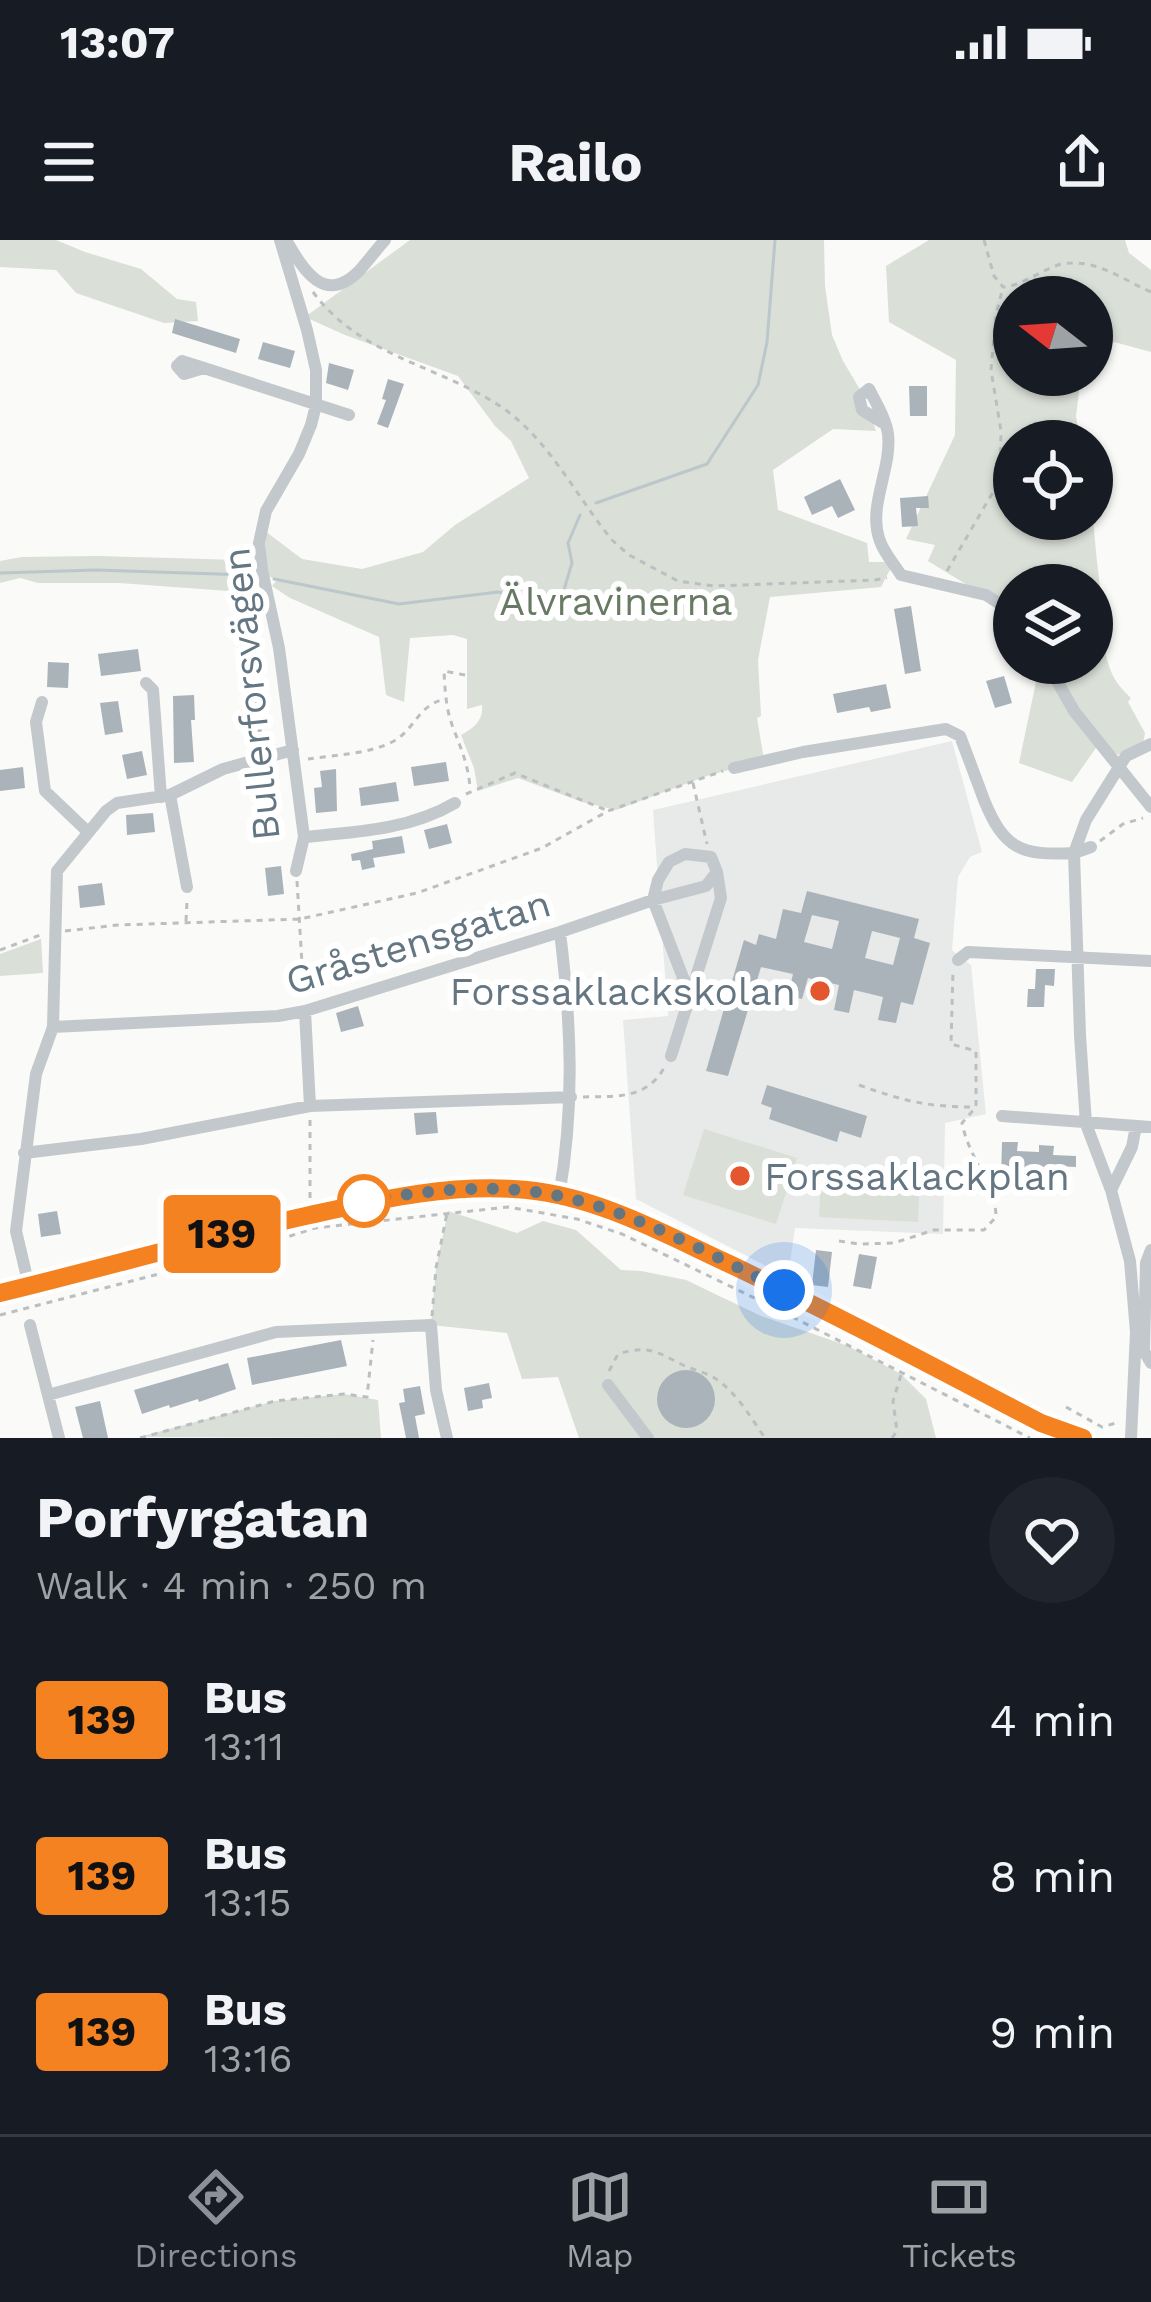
<!DOCTYPE html>
<meta charset="utf-8">
<style>
:root{--surface:#171b24;--page:#20242c;--text:#f1f3f6;--muted:#9ea1a6;--line:#363941;--accent:#8c9099}
body{margin:0;font-family:"Work Sans",sans-serif;background:var(--page);color:var(--text);height:100vh;display:flex;flex-direction:column;font-size:45px;white-space:nowrap}
*{box-sizing:border-box;margin:0}
p{font-size:39px;color:var(--muted)}
.icon{flex:none;width:66px;height:66px;fill:none;stroke:currentColor;stroke-width:2;stroke-linecap:round;stroke-linejoin:round}
.map{position:relative;height:1198px;overflow:hidden}
.sheet{display:flex;flex-direction:column;background:var(--surface);flex:1}
.sheet>*{flex:none}
.badge{padding:0 24px;border-radius:9px;font-size:42px;line-height:78px}
.needle{width:78px;rotate:287deg}
.fabs{position:absolute;left:993px;top:36px;display:grid;gap:24px}
.fabs a{display:grid;place-items:center;width:120px;height:120px;border-radius:50%;background:var(--surface);box-shadow:0 3px 9px #0004;font-size:60px}
.you{position:absolute;width:60px;height:60px;margin:-30px;border:9px solid #fff;border-radius:50%;background:#1a73e8;box-shadow:0 0 0 18px #1a73e833}
.map>.badge{position:absolute;translate:-50% -50%;box-shadow:0 0 0 6px #fff}
.round{display:grid;place-items:center;flex:none;width:126px;height:126px;border-radius:63px;background:var(--page)}
.head{display:flex;align-items:center;justify-content:space-between;height:204px;padding:0 36px}
h1{font-size:57px;font-weight:700;line-height:90px}
ul{padding:0;list-style:none}
li{display:flex;align-items:center;gap:36px;height:156px;padding:0 36px}
li div{flex:1}
li b{display:block;font-size:45px}
li em{font-style:normal}
li .badge{min-width:132px;font-weight:700;text-align:center}
.status{display:flex;justify-content:space-between;align-items:center;height:84px;padding:0 60px;background:var(--surface);direction:ltr}
.status svg{height:33px;fill:currentColor}
header{display:flex;justify-content:space-between;align-items:center;height:156px;padding:0 36px;background:var(--surface);font-size:54px;font-weight:700}
.tabs{display:flex;justify-content:space-around;align-items:center;height:168px;border-top:3px solid var(--line);background:var(--surface);font-size:33px;color:var(--muted)}
.tabs a{display:grid;justify-items:center;gap:6px}
.tabs .on{color:var(--accent)}
.map>svg:first-child{display:block}
.built{fill:#e8e9e9}
.green{fill:#dadfd7}
.lines{fill:none;stroke-linecap:round;stroke-linejoin:round}
.stream{stroke:#bbc7cb;stroke-width:3}
.building{fill:#aab3b9;fill-rule:evenodd}
.path{stroke:#bbbfc2;stroke-width:3;stroke-dasharray:6 6;stroke-linecap:butt}
.minor{stroke:#c3c8cc;stroke-width:12}
.line-casing{stroke:#fff;stroke-width:27}
.line{stroke:#f58220;stroke-width:18}
.walk{stroke:#657683;stroke-width:12;stroke-dasharray:0 21.6}
.poi-dot{fill:#e4572e;stroke:#fff;stroke-width:4.5}
.stop-dot{fill:#fff;stroke:#f58220;stroke-width:6}
.labels{text-anchor:middle;dominant-baseline:central;stroke-width:12;stroke-linejoin:round;paint-order:stroke}
.park-label{font-size:39px;fill:#687a64;stroke:#fff}
.street-label{font-size:39px;fill:#657683;stroke:#fff}
.poi-label{font-size:39px;fill:#657683;stroke:#fff;text-anchor:end}
</style>
<div class="status"><b>13:07</b><svg viewBox="0 0 49 12"><path d="M0 12V9h3v3zM5 12V6h3v6zM10 12V3h3v9zM15 12V0h3v12zM26 1h20v11H26zM47 4h2v5h-2z"/></svg></div>
<header><svg class="icon" aria-label="menu" viewBox="0 0 24 24"><path d="M4 6h16M4 12h16M4 18h16"/></svg>Railo<svg class="icon" aria-label="share" viewBox="0 0 24 24"><path d="M12 15V3M7 8l5-5 5 5M5 13v7h14v-7"/></svg></header>
<div class="map">
<svg width="1151" height="1198" viewBox="0 0 1151 1198">
<rect width="100%" height="100%" fill="#fafaf8"/>
<!-- built -->
<path class="built" d="M952,501L982,612L970,617L958,637L952,710L971,725L986,874L945,883L943,994L795,988L788,1037L636,959L623,780L668,776L653,570Z"/>
<!-- green -->
<path class="green" d="M0,0H56L85,12L141,29L177,59L196,62L198,81L164,83L76,53L56,30L0,27Z
M410,0H824L825,46L832,95L843,121L865,158L876,191L833,189L773,230L778,270L867,303L869,322H894L881,347L770,357L758,420L761,476L757,478L764,520L707,536L616,570L582,562L518,538L478,551L474,528L461,495C473,489 484,480 482,465L467,469V399L453,395L410,398L404,462L386,455L379,397L290,358L272,346L277,340L266,335L265,291L302,319L362,329L423,312L455,285L529,238L511,201L495,186L458,136L345,95L305,77Z
M929,0H1125L1129,13L1151,30V112L1092,96V57H1014V135H1081L1076,176L1080,201H1014V279H1092V262C1094,298 1098,333 1103,369C1105,388 1102,407 1109,426C1113,439 1121,449 1131,458L1128,462L1145,493L1143,503L1118,515L1109,509L1103,498L1072,542L1019,523L1040,423H1092V345H1014V378L995,362L928,321L935,305L906,299L955,195L956,120L889,82L886,26Z
M98,316L239,320L248,326L251,342L242,352L119,343H38L20,338L0,343V321L22,317Z
M41,699L43,733L0,736V714Z
M704,889L797,918L776,984L683,955Z
M822,926L920,931L918,982L819,977Z
M448,971L517,993L543,981L576,990L621,1030L641,1031L686,1040L761,1076L848,1106L901,1134L926,1159L936,1198H579L558,1137L522,1139L507,1093L431,1085L436,1028Z
M344,1154L378,1160L381,1198L139,1197L275,1161Z"/>
<g class="lines">
<!-- stream -->
<path class="stream" d="M596,263L707,224L758,145L767,102L775,0
M0,333L96,330L248,335
M274,339L399,364L498,352L518,356L535,355L560,363L572,323L568,303L580,275"/>
</g>
<!-- building -->
<path class="building" d="M175,79L240,99L236,113L172,93Z
M263,102L295,111L290,128L258,119Z
M329,123L354,130L348,150L326,143Z
M388,139L404,144L388,188L377,184L386,160L382,159Z
M909,146H927V176H910Z
M840,239L855,270L838,278L832,266L812,275L804,257Z
M928,256L929,268H916L918,286L902,287L900,258Z
M911,366L921,431L905,434L894,369Z
M138,409L141,431L101,436L98,414Z
M48,422L69,423L68,448L47,447Z
M1004,436L1012,463L995,468L986,441Z
M886,444L891,468L871,472L869,467L837,473L833,454Z
M194,455L195,480H191L194,522L174,523L173,456Z
M257,457L262,493L245,496L240,460Z
M118,461L123,492L105,495L100,463Z
M142,511L147,535L127,539L122,515Z
M446,522L449,541L414,546L411,527Z
M23,527L25,548L0,551V530Z
M336,529L337,571L316,573L314,548L322,547L320,531Z
M396,542L399,561L361,566L359,548Z
M153,573L155,592L127,595L126,575Z
M447,584L452,603L429,609L424,590Z
M402,596L405,613L373,618L375,627L362,630L360,620L352,621L351,614L373,609L372,601Z
M281,626L284,654L268,656L265,628Z
M102,643L105,665L80,668L78,646Z
M807,651L919,679L914,698L930,703L913,765L901,762L896,783L878,780L883,757L854,750L849,773L834,770L839,745L808,738L802,759L788,756L793,734L761,727L728,836L706,831L744,700L756,705L759,694L776,699L783,669L801,673ZM812,675L839,681L832,709L804,702ZM872,691L900,698L893,725L865,718Z
M1036,729H1055L1054,746L1045,745L1044,767H1027L1028,749H1035Z
M358,766L364,786L341,792L336,773Z
M767,845L867,876L861,898L840,891L837,902L769,879L772,868L761,864Z
M436,872L438,893L416,895L414,873Z
M1002,902H1018L1017,911L1039,912V905L1054,906L1053,915L1076,916V927L1053,926V936L1015,932V938L1001,937Z
M57,971L61,994L41,997L38,974Z
M816,1010L832,1012L828,1047L812,1045Z
M859,1014L877,1017L871,1049L853,1046Z
M341,1100L347,1126L252,1145L247,1118Z
M228,1123L236,1149L199,1162L198,1159L170,1168L169,1165L142,1174L134,1150Z
M657 1159a29 29 0 1 1 58 0a29 29 0 1 1-58 0Z
M489,1143L492,1158L482,1160L483,1168L468,1171L464,1148Z
M420,1146L425,1174L415,1176L419,1198H406L399,1163L405,1162L403,1149Z
M100,1161L108,1198H83L75,1167Z"/>
<g class="lines">
<!-- path -->
<path class="path" d="M984,0L994,36L1003,47C1024,45 1039,31 1058,25C1093,16 1121,39 1151,52
M313,52C360,116 437,125 500,166C548,198 576,256 612,300L629,315L678,341L714,346L875,340L887,338
M947,331L1000,240L1001,191L991,130L996,75L1003,47
M465,435L444,431C445,451 446,471 454,490C462,511 468,525 470,547
M308,519C335,515 370,514 394,501C416,488 418,465 445,459
M693,543L707,604
M466,554L515,533L606,570
M1100,601L1123,584L1143,578
M297,641L304,757
M186,681L187,661
M65,691L118,685L300,679L417,653L542,608L608,571L723,531
M0,710L43,694
M859,845C903,861 928,867 974,867
M583,857C615,856 646,860 664,828
M310,880V960
M265,969H281
M839,1001L859,1004L894,1003L934,990H984L996,977C996,945 969,919 962,883L976,867V811L951,804L953,731
M0,1075L225,1017L315,988L508,967L577,979L622,994L769,1065L1030,1198
M432,1076L436,1028L447,973
M609,1131L618,1114C648,1105 655,1111 681,1124C692,1130 706,1132 716,1139C737,1153 751,1178 765,1198
M1066,1167L1102,1187L1120,1182
M140,1198L275,1161L344,1154L367,1157L373,1100
M892,1198L897,1191L893,1161L901,1135"/>
<!-- minor -->
<path class="minor" d="M280,0L307,90L316,130V165L311,185L299,214L266,271L259,303L262,330L279,408L304,597L296,631
M286,0C303,29 324,66 359,31C368,21 376,10 385,0
M204,128L184,134L177,126L182,121L204,128L349,175
M869,149C876,163 886,179 888,194C892,230 867,266 880,301C884,313 894,324 901,335L986,355L1014,373
M869,149L859,157L862,170L885,184
M1047,423L1074,471L1151,567
M146,443L153,450L161,557
M42,462L36,482L45,551L88,592
M734,528L803,512L946,489L960,496C968,517 976,538 984,560C1004,609 1021,616 1074,613L1086,580L1126,516L1151,504
M170,555L187,647
M304,597C356,592 409,590 455,563
M1091,607L1074,613L1080,795L1086,884L1111,950L1130,1021L1136,1092L1131,1198
M958,720L968,712L1151,721
M305,771L310,866
M53,787L278,776L305,771L560,692L653,660L706,646L717,632L711,617L685,614L669,622L658,640L653,660L689,753
M671,816L721,658L717,632
M1002,876L1151,887
M24,913L141,899L310,866L571,857
M1111,950L1132,907L1136,886
M559,956C575,866 571,782 560,692
M1151,1010L1146,1023L1144,1111L1151,1123
M29,1046L16,991L36,834L53,787L57,631L106,571L117,563L170,555L223,529L293,510
M0,1053C104,1028 206,997 310,975C357,964 405,950 454,948C590,944 705,1009 822,1069C895,1107 968,1145 1041,1183L1083,1198
M30,1085L59,1198
M608,1145L648,1198
M48,1155L276,1092L431,1085L436,1150L447,1198"/>
</g>
<g class="lines">
<defs>
<path id="line" d="M0,1053C104,1028 206,998 310,975C382,959 452,943 527,950C597,957 661,992 723,1021C831,1072 936,1128 1041,1183L1083,1198"/>
</defs>
<!-- line casing -->
<use href="#line" class="line-casing"/>
<!-- line -->
<use href="#line" class="line"/>
<!-- walk -->
<path class="walk" d="M364,961C418,952 473,945 528,951C619,961 703,1012 784,1050"/>
</g>
<!-- markers -->
<g class="poi-dot">
<circle cx="820" cy="751" r="12"/>
<circle cx="740" cy="936" r="12"/>
</g>
<circle class="stop-dot" cx="364" cy="961" r="24"/>
<g class="labels">
<!-- park labels -->
<g class="park-label">
<text x="616" y="361">Älvravinerna</text>
</g>
<!-- street labels -->
<g class="street-label">
<text transform="translate(251 454) rotate(-96)">Bullerforsvägen</text>
<text transform="translate(418 702) rotate(-17)">Gråstensgatan</text>
</g>
<!-- poi labels -->
<g class="poi-label">
<text x="796" y="751">Forssaklackskolan</text>
<text x="764" y="936" text-anchor="start">Forssaklackplan</text>
</g>
</g>
</svg>
<div class="fabs">
<a><svg class="needle" viewBox="-14 -14 28 28"><path d="M0-13l5 13h-10z" fill="#e53935"/><path d="M0 13l5-13h-10z" fill="#9ea1a6"/></svg></a>
<a><svg class="icon" aria-label="locate" viewBox="0 0 24 24"><circle cx="12" cy="12" r="6"/><path d="M12 2v4M12 18v4M2 12h4M18 12h4"/></svg></a>
<a><svg class="icon" aria-label="layers" viewBox="0 0 24 24"><path d="M12 4l9 5-9 5-9-5zM3 14l9 5 9-5"/></svg></a>
</div>
<div class="you" style="left:784px;top:1050px"></div>
<b class="badge" style="left:222px;top:994px;background:#f58220;color:#111">139</b>
</div>
<section class="sheet">
<div class="head"><div><h1>Porfyrgatan</h1><p>Walk · 4 min · 250 m</p></div><a class="round"><svg class="icon" aria-label="heart" viewBox="0 0 24 24"><path d="M12 20l-8-8c-3-5 5-10 8-4 3-6 11-1 8 4z"/></svg></a></div>
<ul>
<li><span class="badge" style="background:#f58220;color:#111">139</span><div><b>Bus</b><p>13:11</p></div><em>4 min</em></li>
<li><span class="badge" style="background:#f58220;color:#111">139</span><div><b>Bus</b><p>13:15</p></div><em>8 min</em></li>
<li><span class="badge" style="background:#f58220;color:#111">139</span><div><b>Bus</b><p>13:16</p></div><em>9 min</em></li>
</ul>
</section>
<nav class="tabs">
<a class="on"><svg class="icon" aria-label="directions" viewBox="0 0 24 24"><path d="M12 3l9 9-9 9-9-9zM9 14v-3h6M13 9l2 2-2 2"/></svg>Directions</a>
<a><svg class="icon" aria-label="map" viewBox="0 0 24 24"><path d="M3 6l6-2 6 2 6-2v14l-6 2-6-2-6 2zM9 4v14M15 6v14"/></svg>Map</a>
<a><svg class="icon" aria-label="tickets" viewBox="0 0 24 24"><path d="M3 7h18v10H3zM15 7v10"/></svg>Tickets</a>
</nav>
